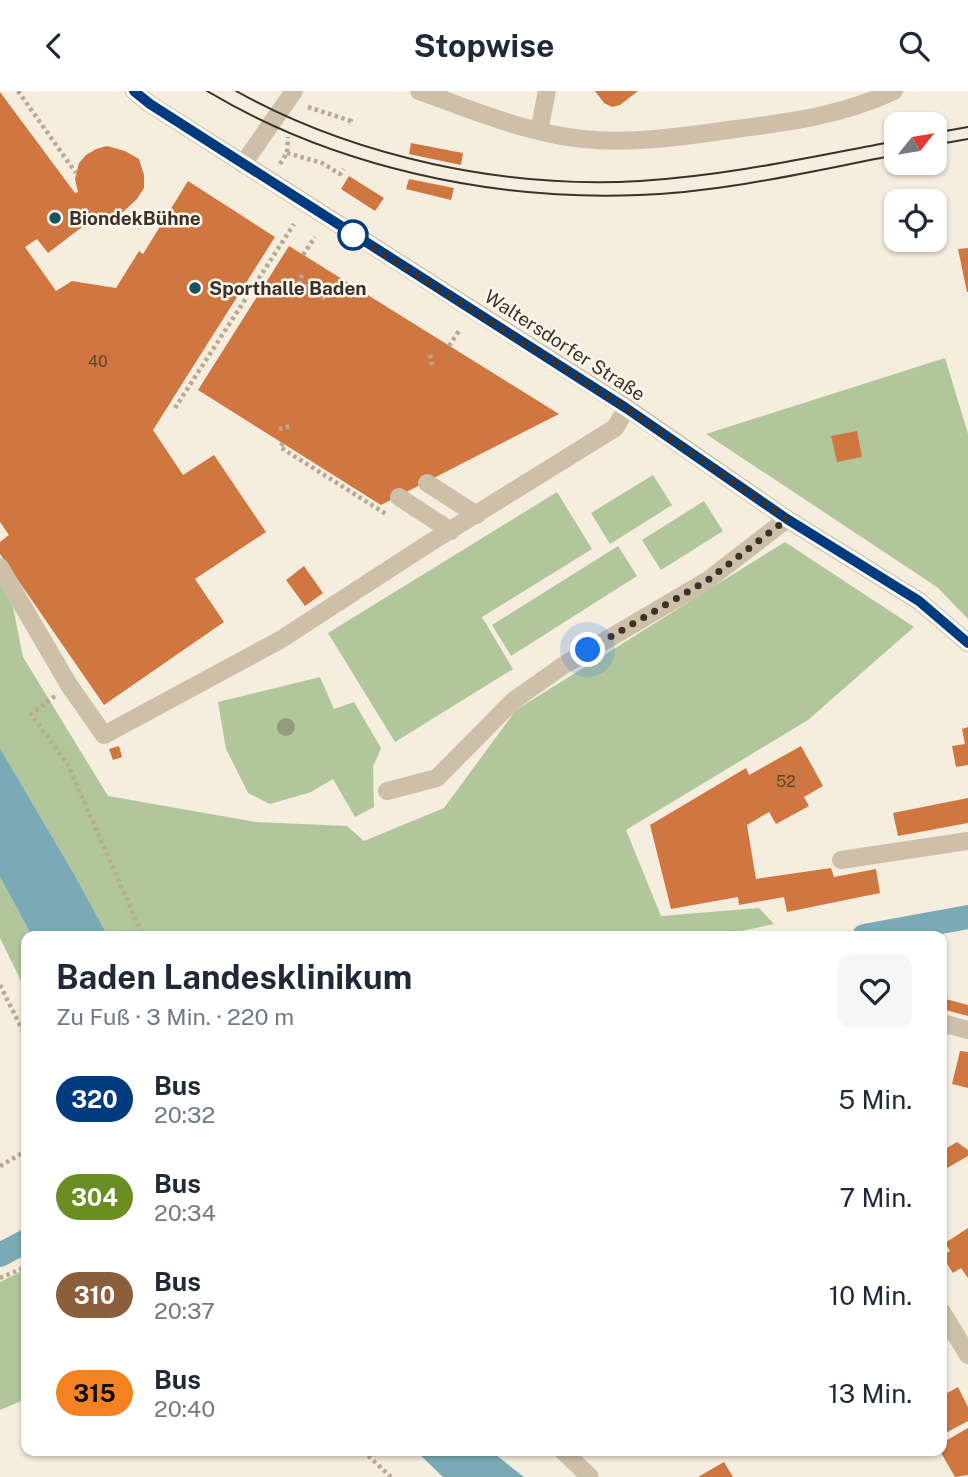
<!DOCTYPE html>
<html lang="de">
<meta charset="utf-8">
<style>
:root{--surface:#fff;--page:#f6f6f7;--text:#1f2937;--muted:#747a83}
body{margin:0;font-family:"Public Sans",sans-serif;background:var(--page);color:var(--text);height:100vh;display:flex;flex-direction:column;font-size:26px;white-space:nowrap}
*{box-sizing:border-box;margin:0}
p{font-size:23px;color:var(--muted)}
.icon{flex:none;width:38px;height:38px;fill:none;stroke:currentColor;stroke-width:2;stroke-linecap:round;stroke-linejoin:round}
.map{position:relative;flex:1;overflow:hidden}
.sheet{position:absolute;left:21px;top:840px;width:926px;height:525px;display:flex;flex-direction:column;background:var(--surface);border-radius:14px;box-shadow:0 2px 5px #0004}
.sheet>*{flex:none}
.badge{padding:0 14px;border-radius:23px;font-size:24px;line-height:46px}
.needle{width:46px;rotate:60deg}
.tools{position:absolute;left:884px;top:21px;display:grid;gap:14px}
.tools a{display:grid;place-items:center;width:63px;height:63px;border-radius:14px;background:var(--surface);box-shadow:0 2px 5px #0004;font-size:35px}
.you{position:absolute;width:35px;height:35px;margin:-18px;border:5px solid #fff;border-radius:50%;background:#1a73e8;box-shadow:0 0 0 10px #1a73e833}
.map>.badge{position:absolute;translate:-50% -50%;box-shadow:0 0 0 4px #fff}
.round{display:grid;place-items:center;flex:none;width:74px;height:74px;border-radius:14px;background:var(--page)}
.head{display:flex;align-items:center;justify-content:space-between;height:119px;padding:0 35px}
h1{font-size:33px;font-weight:700;line-height:52px}
ul{padding:0;list-style:none}
li{display:flex;align-items:center;gap:21px;height:98px;padding:0 35px}
li div{flex:1}
li b{display:block;font-size:26px}
li em{font-style:normal}
li .badge{min-width:77px;font-weight:700;text-align:center}
header{display:flex;justify-content:space-between;align-items:center;height:91px;padding:0 35px;background:var(--surface);font-size:32px;font-weight:700}
.map>svg:first-child{display:block}
.green{fill:#b2c69c}
.water{fill:#7aaab5}
.lines{fill:none;stroke-linecap:round;stroke-linejoin:round}
.canal{stroke:#7aaab5;stroke-width:24}
.building{fill:#d07741}
.path{stroke:#baa992;stroke-width:4.5;stroke-dasharray:3.5 3.5;stroke-linecap:butt}
.minor{stroke:#cebfa8;stroke-width:18}
.tram{stroke:#3b3129;stroke-width:2}
.tree{fill:#939d7b}
.line-casing{stroke:#fff;stroke-width:16}
.line{stroke:#003b80;stroke-width:10}
.walk{stroke:#3b3129;stroke-width:7;stroke-dasharray:0 12.6}
.poi-dot{fill:#1a5360;stroke:#fcf6eb;stroke-width:2.5}
.stop-dot{fill:#fff;stroke:#003b80;stroke-width:3.5}
.labels{text-anchor:middle;dominant-baseline:central;stroke-width:5;stroke-linejoin:round;paint-order:stroke}
.number-label{font-size:16px;fill:#60422f}
.poi-label{font-size:19px;font-weight:bold;fill:#3b3129;stroke:#fcf6eb;text-anchor:start}
.street-label{font-size:19px;fill:#3b3129;stroke:#fcf6eb}
</style>
<header><svg class="icon" aria-label="back" viewBox="0 0 24 24"><path d="M15 5l-7 7 7 7"/></svg>Stopwise<svg class="icon" aria-label="search" viewBox="0 0 24 24"><circle cx="10" cy="10" r="6"/><path d="M15 15l6 6"/></svg></header>
<div class="map">
<svg width="968" height="1386" viewBox="0 0 968 1386">
<rect width="100%" height="100%" fill="#f5edde"/>
<!-- green -->
<path class="green" d="M945,267L968,343V528L937,496L706,343Z
M653,384L672,414L610,453L591,422Z
M557,401L592,458L482,526L513,578L395,651L328,542Z
M704,410L723,440L661,479L642,449Z
M785,451L914,536L808,629L626,739L661,825L759,817L774,833L718,845H108L74,783L0,657V488L11,506L23,566L108,705L256,731L347,735L364,750L444,717L516,619Z
M618,455L637,485L511,565L492,534Z
M320,586L334,618L354,611L381,657L373,676L374,716L355,726L333,688L311,701L270,713L248,702L226,658L218,611Z
M0,786L32,845H26V900L0,847Z
M26,1178V1308L0,1319V1191Z"/>
<!-- water -->
<path class="water" d="M0,657L74,783L108,845H32L0,786Z
M416,1360H491L524,1386H443Z"/>
<g class="lines">
<!-- canal -->
<path class="canal" d="M864,845L968,826
M0,1164L26,1150"/>
</g>
<!-- building -->
<path class="building" d="M595,0H638L620,14L612,16L604,12Z
M0,1L75,102L78,101L75,88L79,72L86,64L96,58L107,55L125,60L139,68L144,84V97L137,108L123,121L116,123H99L48,162L37,148L25,156L56,200L72,190L116,197L139,160L143,163L188,90L275,146L153,339L183,384L214,364L266,441L195,488L224,531L104,614L0,463V451L9,444L0,431Z
M411,52L463,62L461,74L409,63Z
M349,85L384,107L375,120L341,98Z
M409,88L454,97L451,109L406,98Z
M289,155L559,323L381,414L198,299Z
M968,157V201H967L958,158Z
M857,340L862,366L837,371L831,345Z
M304,475L323,502L305,515L286,489Z
M968,636V674L956,676L952,655L965,653L962,638Z
M119,655L122,666L113,669L109,658Z
M801,655L823,695L804,706L809,715L776,733L769,721L747,734L756,788L831,777L834,786L876,778L880,802L787,821L784,806L739,814L738,806L671,818L650,734L746,677L749,684Z
M968,707V732L898,745L893,722Z
M942,907L968,914V925L942,918Z
M960,960L968,961V997L952,993Z
M942,1047L947,1057L957,1051L968,1059V1065L942,1080Z
M968,1137V1187L961,1177L953,1182L942,1165L950,1160L945,1152Z
M958,1296L968,1316V1330L942,1344V1305Z
M968,1337V1384L955,1386L940,1360L942,1352Z
M724,1371L733,1386H698Z"/>
<g class="lines">
<!-- path -->
<path class="path" d="M18,0L76,82
M308,16L351,30L350,34
M287,62L322,72L340,83L344,78
M280,73L287,62L288,46
M303,164L315,146
M302,184L299,191L325,208
M449,255L460,238
M430,264L432,274
M175,317L294,133
M279,338L291,335
M283,352L280,356L386,423
M55,605L31,623L68,674L143,845
M0,894L26,946
M0,1075L26,1060
M0,1187L26,1176
M363,1360L391,1386"/>
<!-- minor -->
<path class="minor" d="M134,0L150,13L627,317L787,428L919,510L968,552
M419,0C473,19 526,42 583,48C631,53 680,46 728,39C784,32 842,25 894,0
M539,40L547,0
M243,73L294,0
M427,392L477,424
M399,406L451,440
M0,476L69,594L104,644L280,549L431,451L615,337L627,317
M387,700L437,687L513,610L564,574L708,489L787,428
M841,769L968,750
M942,932L968,939
M942,1221L968,1264
M563,1360L590,1386"/>
<!-- tram -->
<path class="tram" d="M207,0C334,76 492,110 639,104C725,101 812,80 896,64
M236,0C354,66 505,98 640,90C726,85 811,66 896,50
M934,42L968,36
M934,54L968,48"/>
</g>
<!-- trees -->
<circle class="tree" cx="286" cy="636" r="9"/>
<g class="lines">
<defs>
<path id="line" d="M134,0L150,13L626,317L787,428L919,510L968,552"/>
</defs>
<!-- line casing -->
<use href="#line" class="line-casing"/>
<!-- line -->
<use href="#line" class="line"/>
<!-- walk -->
<path class="walk" d="M353,144L626,317L787,428L708,489L588,559"/>
</g>
<!-- markers -->
<g class="poi-dot">
<circle cx="55" cy="127" r="7"/>
<circle cx="195" cy="197" r="7"/>
</g>
<circle class="stop-dot" cx="353" cy="144" r="14"/>
<g class="labels">
<!-- number labels -->
<g class="number-label">
<text x="98" y="270">40</text>
<text x="786" y="690">52</text>
</g>
<!-- poi labels -->
<g class="poi-label">
<text x="69" y="127">BiondekBühne</text>
<text x="209" y="197">Sporthalle Baden</text>
</g>
<!-- street labels -->
<g class="street-label">
<text transform="translate(565 254) rotate(33)">Waltersdorfer Straße</text>
</g>
</g>
</svg>
<div class="tools">
<a><svg class="needle" viewBox="-14 -14 28 28"><path d="M0-13l5 13h-10z" fill="#e53935"/><path d="M0 13l5-13h-10z" fill="#747a83"/></svg></a>
<a><svg class="icon" aria-label="locate" viewBox="0 0 24 24"><circle cx="12" cy="12" r="6"/><path d="M12 2v4M12 18v4M2 12h4M18 12h4"/></svg></a>
</div>
<div class="you" style="left:588px;top:559px"></div>
<section class="sheet">
<div class="head"><div><h1>Baden Landesklinikum</h1><p>Zu Fuß · 3 Min. · 220 m</p></div><a class="round"><svg class="icon" aria-label="heart" viewBox="0 0 24 24"><path d="M12 20l-8-8c-3-5 5-10 8-4 3-6 11-1 8 4z"/></svg></a></div>
<ul>
<li><span class="badge" style="background:#003b80;color:#fff">320</span><div><b>Bus</b><p>20:32</p></div><em>5 Min.</em></li>
<li><span class="badge" style="background:#6b8e23;color:#fff">304</span><div><b>Bus</b><p>20:34</p></div><em>7 Min.</em></li>
<li><span class="badge" style="background:#8b5e3c;color:#fff">310</span><div><b>Bus</b><p>20:37</p></div><em>10 Min.</em></li>
<li><span class="badge" style="background:#f58220;color:#111">315</span><div><b>Bus</b><p>20:40</p></div><em>13 Min.</em></li>
</ul>
</section>
</div>
